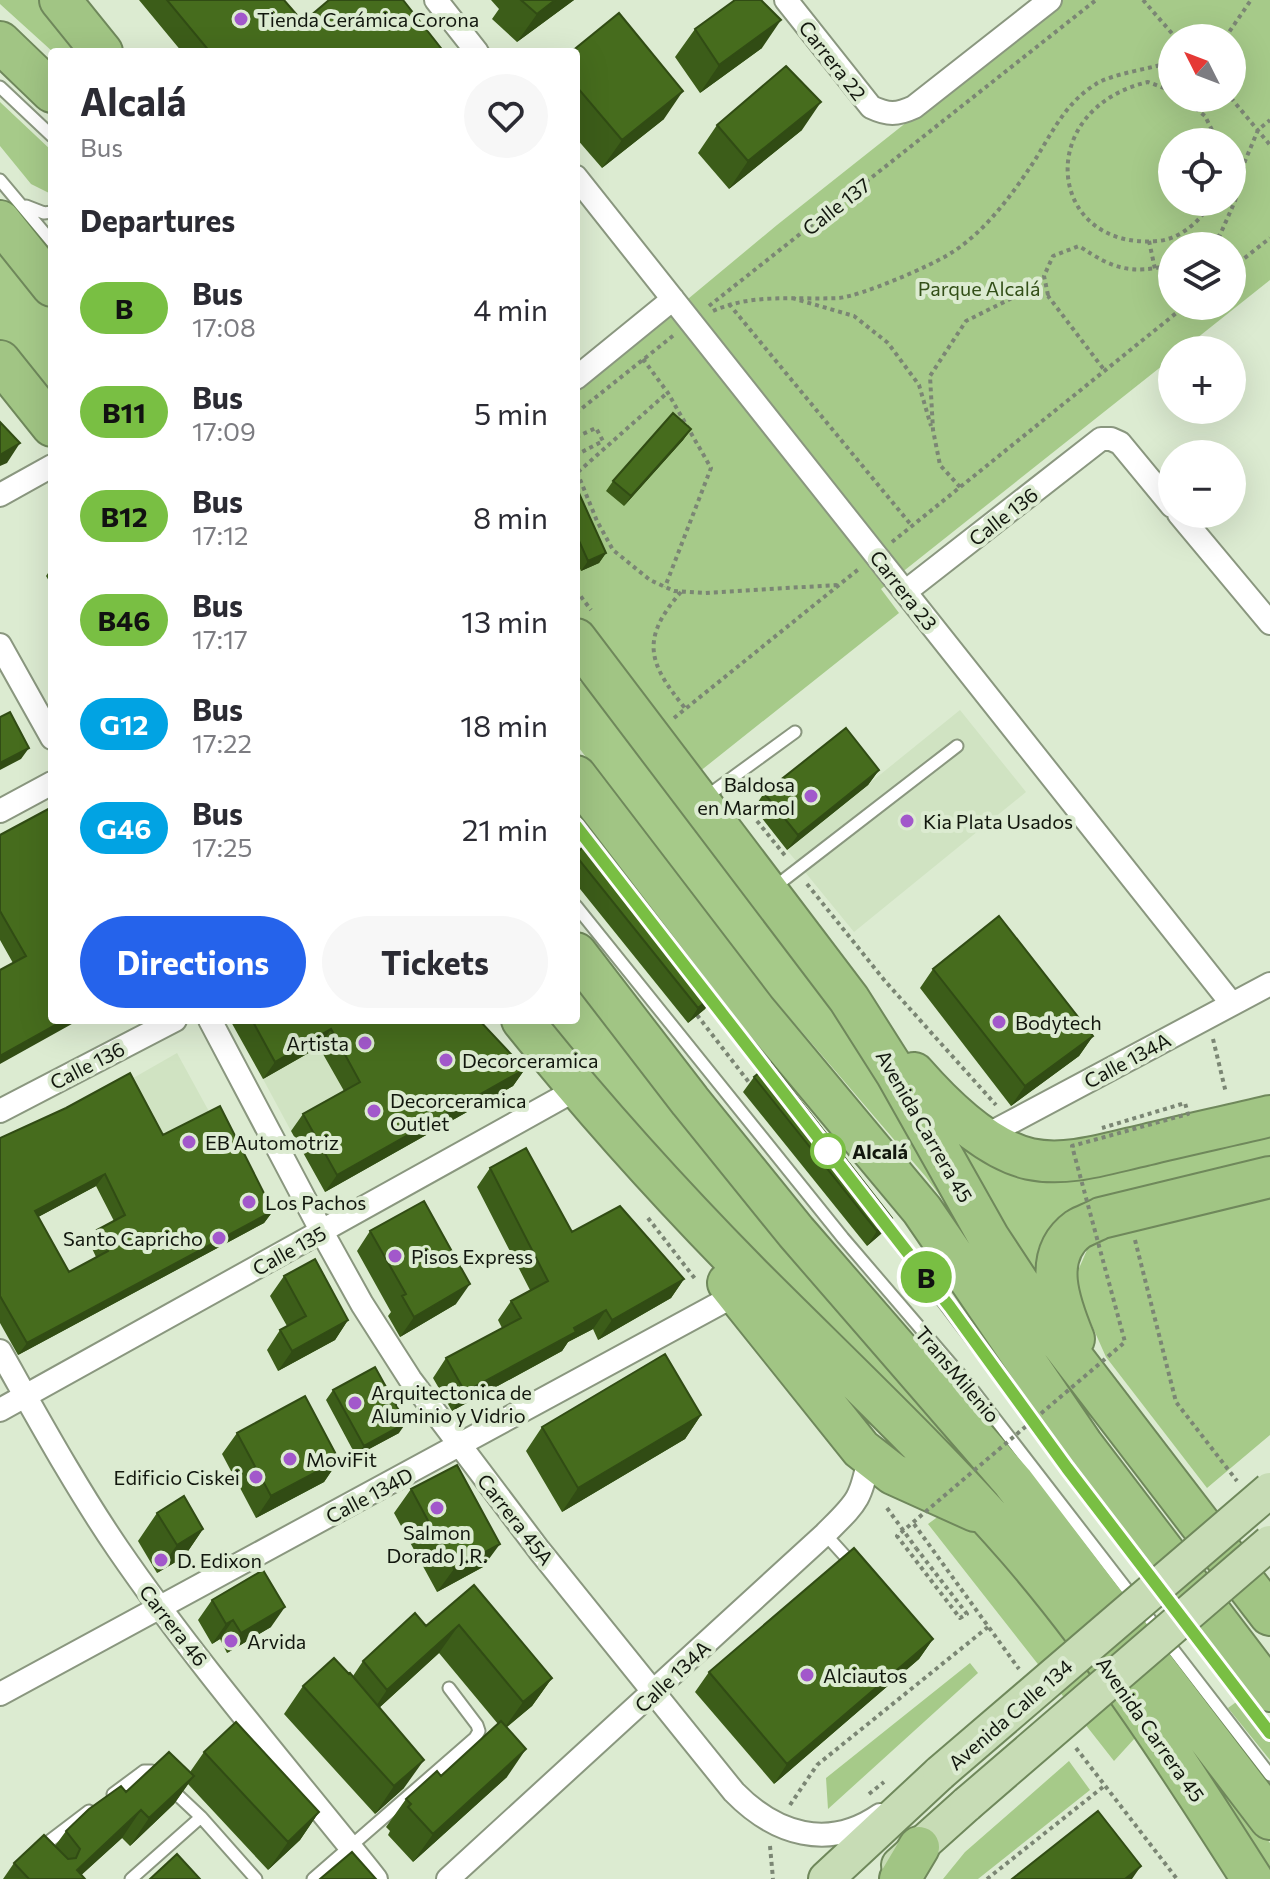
<!DOCTYPE html>
<meta charset="utf-8">
<style>
:root{--surface:#fff;--page:#f7f7f7;--text:#2b2b33;--muted:#7c7c81;--accent:#2563eb}
body{margin:0;font-family:Commissioner,sans-serif;background:var(--page);color:var(--text);height:100vh;display:flex;flex-direction:column;font-size:30px;white-space:nowrap}
*{box-sizing:border-box;margin:0}
p{font-size:26px;color:var(--muted)}
.icon{flex:none;width:44px;height:44px;fill:none;stroke:currentColor;stroke-width:2;stroke-linecap:round;stroke-linejoin:round}
.map{position:relative;flex:1;overflow:hidden}
.panel{position:absolute;left:48px;top:48px;width:532px;height:976px;display:flex;flex-direction:column;background:var(--surface);border-radius:8px;box-shadow:0 8px 32px #0002}
.panel>*{flex:none}
.badge{padding:0 16px;border-radius:26px;font-size:28px;line-height:52px}
.needle{width:52px;rotate:312deg}
.controls{position:absolute;left:1158px;top:24px;display:grid;gap:16px}
.controls a{display:grid;place-items:center;width:88px;height:88px;border-radius:50%;background:var(--surface);box-shadow:0 8px 32px #0002;font-size:40px}
.map>.badge{position:absolute;translate:-50% -50%;box-shadow:0 0 0 4px #fff}
h2{padding:0 32px;font-size:30px;line-height:72px}
.round{display:grid;place-items:center;flex:none;width:84px;height:84px;border-radius:42px;background:var(--page)}
.overview{display:flex;align-items:center;justify-content:space-between;height:136px;padding:0 32px}
h1{font-size:38px;font-weight:700;line-height:60px}
.cta{display:flex;gap:16px;margin-top:auto;padding:16px 32px}
.cta a{flex:1;height:92px;border-radius:48px;background:var(--accent);color:#fff;font-size:32px;font-weight:700;line-height:92px;text-align:center}
.cta a+a{background:var(--page);color:var(--text)}
ul{padding:0;list-style:none}
li{display:flex;align-items:center;gap:24px;height:104px;padding:0 32px}
li div{flex:1}
li b{display:block;font-size:30px}
li em{font-style:normal}
li .badge{min-width:88px;font-weight:700;text-align:center}
.map>svg:first-child{display:block}
.built{fill:#d0e3c2}
.green{fill:#a6ca89;fill-rule:evenodd}
.lines{fill:none;stroke-linecap:round;stroke-linejoin:round}
.lane-casing{stroke:#8a977f;stroke-width:15}
.street-casing{stroke:#8a977f;stroke-width:26}
.primary-casing{stroke:#6f885b;stroke-width:38}
.highway-casing{stroke:#6f885b;stroke-width:44}
.path{stroke:#7b8674;stroke-width:4;stroke-dasharray:4 4;stroke-linecap:butt}
.lane{stroke:#fff;stroke-width:11}
.street{stroke:#fff;stroke-width:22}
.primary{stroke:#c7dcb5;stroke-width:34}
.highway{stroke:#a1c584;stroke-width:40}
.primary-bridge-casing{stroke:#6f885b;stroke-width:38;stroke-linecap:butt}
.path-bridge{stroke:#7b8674;stroke-width:4;stroke-dasharray:4 4;stroke-linecap:butt}
.primary-bridge{stroke:#c7dcb5;stroke-width:34}
.wall{fill:#3c5d19;fill-rule:evenodd}
.shaded-wall{fill:#314c14}
.building{fill:#466c1d;stroke:#314c14;stroke-width:2;fill-rule:evenodd}
.line-casing{stroke:#fff;stroke-width:18}
.line{stroke:#79bf43;stroke-width:12}
.poi-dot{fill:#a258cb;stroke:#dcebd1;stroke-width:3}
.stop-dot{fill:#fff;stroke:#79bf43;stroke-width:4}
.labels{text-anchor:middle;dominant-baseline:central;stroke-width:8;stroke-linejoin:round;paint-order:stroke}
.poi-label{font-size:20px;fill:#12170e;stroke:#dcebd1;text-anchor:start}
.street-label{font-size:20px;fill:#12170e;stroke:#dcebd1}
.park-label{font-size:20px;fill:#334f18;stroke:#dcebd1}
.stop-label{font-size:20px;font-weight:bold;fill:#12170e;stroke:#dcebd1;text-anchor:start}
</style>
<div class="map">
<svg width="1270" height="1879" viewBox="0 0 1270 1879">
<rect width="100%" height="100%" fill="#dcebd1"/>
<!-- built -->
<path class="built" d="M960,710L1026,792L854,932L787,850Z
M306,1020L348,1099L291,1131L263,1079L289,1064Z
M177,1053L212,1117L155,1146L121,1085Z"/>
<!-- green -->
<path class="green" d="M0,0H44L86,52H53L0,4Z
M1061,0H1270V280L1182,350H1172V358L881,589L899,613L699,772L576,612V392L777,225ZM1172,38H1232V98H1172ZM1172,142H1232V202H1172ZM1172,246H1232V306H1172Z
M0,102L52,151V191L49,193L31,184L0,146Z
M0,245L52,311V412L0,346Z
M576,678L616,711L830,993L958,1220L926,1177L737,956L576,744Z
M576,981L853,1329L983,1475L974,1482L727,1235L541,1020H576Z
M942,1119L1030,1176L1047,1182L1072,1179L1270,1132V1163L1095,1206L1036,1281Z
M1270,1191V1435L1207,1488L1106,1357L1077,1292V1273L1090,1243L1118,1225Z
M947,1510L992,1539L1135,1723V1738L1114,1761L928,1524Z
M970,1663L978,1673L828,1809L826,1778Z
M1239,1700L1270,1738V1760L1228,1708Z
M1166,1712L1270,1843V1879Z
M1069,1761L1090,1790L978,1879H943L965,1852Z"/>
<g class="lines">
<defs>
<path id="lane" d="M0,87L52,136
M0,180L52,242
M26,206L44,213L52,212
M703,799L795,732
M576,826L597,852
M772,889L957,746
M576,906L843,1238L969,1385L1270,1775
M703,989L773,1080
M879,1217L1270,1733
M825,1534L854,1566
M113,1794L144,1771H152L201,1817L256,1879
M39,1849L89,1811
M131,1879L201,1817
M313,1879L475,1738L479,1731L477,1725L449,1688"/>
<path id="street" d="M436,0L477,52
M786,0L871,107C888,115 897,115 914,107L1050,0
M576,177L1232,1004
M576,378L673,299
M0,495L52,466
M1179,514L1270,623
M905,592L1101,439H1111L1120,443L1172,506
M0,645L52,738
M0,811L52,783
M210,1020L322,1232L362,1304L410,1379L539,1550L734,1792C775,1834 828,1851 880,1815
M0,1111L175,1020
M985,1136L1270,984
M0,1351C38,1418 75,1486 118,1549C197,1664 289,1770 376,1879
M0,1410L577,1089
M0,1694L737,1294
M448,1879L825,1534C856,1503 861,1501 869,1457"/>
<path id="primary" d="M899,1865L967,1804
M826,1879L940,1773"/>
<path id="highway" d="M60,0L102,52
M0,42L52,92
M0,221L52,286
M0,361L52,426
M576,639L849,999L896,1073L989,1238L1037,1311L1270,1615
M576,776L755,1010L922,1210L1082,1444L1270,1691
M576,953L690,1101L796,1232L1013,1482L1270,1819
M522,1020C594,1110 671,1195 752,1277C842,1367 934,1453 1018,1549C1106,1651 1180,1766 1252,1879
M914,1073C943,1106 986,1149 1030,1159C1068,1167 1108,1153 1145,1145C1186,1135 1228,1126 1270,1116
M728,1283L861,1449L893,1474L975,1511
M1074,1339C1060,1305 1041,1256 1078,1229C1085,1225 1094,1222 1101,1218L1270,1177
M900,1879L919,1847"/>
</defs>
<!-- lane casing -->
<use href="#lane" class="lane-casing"/>
<!-- street casing -->
<use href="#street" class="street-casing"/>
<!-- primary casing -->
<use href="#primary" class="primary-casing"/>
<!-- highway casing -->
<use href="#highway" class="highway-casing"/>
<!-- path -->
<path class="path" d="M1143,0L1176,38
M1225,38L1251,0
M1172,91L1148,82C1032,109 1047,251 1158,241C1180,239 1201,221 1211,202
M1183,98L1205,116L1218,142
M1231,98L1270,145
M1149,241L1155,269
M1204,246L1220,235L1235,201L1245,161L1258,130L1270,120
M1232,268L1270,238
M1048,295L1044,276L1053,256L1079,246C1115,270 1130,274 1172,265
M792,298L854,316L888,343L919,385L931,426
M729,304L912,526
M709,306L1096,0
M713,311C752,293 796,300 839,298C861,296 931,266 951,253C983,233 1008,200 1029,169C1050,138 1063,104 1096,84C1111,74 1153,68 1172,62
M643,359L668,393L711,468L665,587
M576,413L674,335
M576,437L596,428L603,441L576,455
M577,472L597,521L613,550L650,580L674,591L704,593L837,585
M578,472L667,393
M960,487L940,465L933,430L930,376L966,321L1014,297L1048,296L1105,371
M892,542L1185,306
M576,590L591,610
M681,592C640,639 648,663 685,708
M674,718L860,568
M757,821L787,858
M807,884L885,981L996,1105
M697,1015L751,1085
M1213,1039L1226,1093
M648,1218L696,1280
M1135,1240L1176,1402L1237,1481
M887,1508L916,1548
M914,1524L1019,1669
M1076,1748L1177,1879
M869,1794L884,1782
M790,1805L817,1765L988,1627
M770,1846L773,1879
M987,1879L1103,1787"/>
<!-- lane -->
<use href="#lane" class="lane"/>
<!-- street -->
<use href="#street" class="street"/>
<!-- primary -->
<use href="#primary" class="primary"/>
<!-- highway -->
<use href="#highway" class="highway"/>
<defs>
<path id="primary-bridge" d="M940,1773L1270,1490
M967,1804L1270,1543"/>
</defs>
<!-- primary-bridge casing -->
<use href="#primary-bridge" class="primary-bridge-casing"/>
<!-- path-bridge -->
<path class="path-bridge" d="M916,1548L967,1614L960,1618L897,1536L1125,1342L1072,1146L1188,1114L1185,1103L1102,1128"/>
<!-- primary-bridge -->
<use href="#primary-bridge" class="primary-bridge"/>
</g>
<!-- wall -->
<path class="wall" d="M139,0H284L303,22L444,52H182Z
M491,0H574L517,42L492,19L499,9Z
M695,29L762,48L700,93L675,57Z
M576,52L664,119L602,168L576,138Z
M717,125L802,130L729,189L698,153Z
M684,439L624,506L606,491L613,481Z
M576,492L606,553L599,563L581,571L576,560Z
M52,567V586L46,576Z
M879,770L868,785L787,850L754,808L764,793Z
M0,835L52,1020L13,963L0,940Z
M576,853L715,994L705,1009L688,1023L576,884Z
M933,969L1093,1036L1079,1056L1011,1106L920,988Z
M230,1020H479L525,1069L513,1086L325,1192L291,1131L303,1114L344,1091L319,1047L263,1079Z
M754,1077L892,1218L882,1233L867,1246L743,1092Z
M163,1135L273,1211L264,1223L18,1355L0,1323V1138ZM96,1186L114,1221L97,1230L89,1242L96,1257L69,1272L38,1217Z
M490,1168L572,1232L684,1279L671,1298L598,1340L593,1329L568,1342L562,1351L452,1411L433,1378L446,1358L502,1328L498,1320L511,1301L530,1290L477,1187Z
M370,1231L456,1304L400,1337L388,1316L391,1312L357,1251Z
M284,1276L348,1320L335,1340L278,1371L267,1350L280,1330L287,1326L270,1296Z
M333,1390L399,1433L356,1456L326,1400Z
M701,1415L685,1439L562,1512L526,1451L542,1427Z
M237,1433L339,1460L324,1482L256,1518L222,1454Z
M411,1489L483,1567L437,1592L394,1513Z
M157,1513L203,1529L184,1557L157,1573L138,1541Z
M474,1585L552,1678L532,1706L507,1727V1777L413,1862L388,1835L390,1831L386,1827L406,1799L441,1776L498,1724L439,1653L380,1707L404,1788L375,1814L284,1714L303,1686L349,1674L353,1676L363,1661L426,1626Z
M212,1600L271,1627L227,1653L220,1639L212,1644L198,1620Z
M933,1639L919,1659L774,1784L695,1692L709,1672Z
M204,1752L319,1812L300,1840L268,1870L188,1784L174,1804L130,1846L122,1838L81,1875L85,1879H3L14,1863L55,1846L66,1831L126,1792L190,1772Z"/>
<!-- shaded-wall -->
<path class="shaded-wall" d="M555,0H574L517,42L537,14Z
M781,20L762,48L700,93L719,65Z
M683,91L664,119L602,168L622,140Z
M821,102L802,130L729,189L748,161Z
M691,429L684,439L624,506L631,496Z
M20,443L7,463L0,466V455Z
M606,553L599,563L581,571L588,561Z
M29,748L21,759L0,770V763Z
M879,770L868,785L787,850L798,835Z
M715,994L705,1009L688,1023L698,1008Z
M64,1020H79L0,1064V1056Z
M331,1029L319,1047L263,1079L275,1062Z
M1093,1036L1079,1056L1011,1106L1025,1086Z
M525,1069L513,1086L325,1192L337,1175Z
M105,1174L96,1186L27,1223L35,1211Z
M273,1211L264,1223L18,1355L27,1343Z
M892,1218L882,1233L867,1246L877,1231Z
M684,1279L671,1298L598,1340L612,1320Z
M470,1284L456,1304L400,1337L414,1317Z
M606,1310L593,1329L568,1342L562,1351L452,1411L465,1392L574,1328Z
M348,1320L335,1340L278,1371L292,1351Z
M701,1415L685,1439L562,1512L578,1488Z
M406,1423L399,1433L356,1456L364,1446Z
M339,1460L324,1482L256,1518L271,1496Z
M203,1529L184,1557L157,1573L177,1545Z
M500,1544L483,1567L437,1592L454,1569Z
M285,1607L271,1627L227,1653L241,1633Z
M233,1620L220,1639L212,1644L226,1624Z
M459,1625L439,1653L368,1718L387,1690Z
M933,1639L919,1659L774,1784L787,1764Z
M552,1678L532,1706L503,1730L523,1702Z
M526,1749L507,1777L413,1862L433,1834Z
M424,1760L404,1788L375,1814L394,1786Z
M194,1776L174,1804L130,1846L149,1818Z
M141,1810L122,1838L77,1879V1870Z
M319,1812L300,1840L268,1870L288,1842Z
M1141,1866L1132,1879H1125Z"/>
<!-- building -->
<path class="building" d="M167,0H284L303,22L329,0H403L444,52H210Z
M521,0H555L537,14Z
M735,0H761L781,20L719,65L695,29Z
M619,13L683,91L622,140L576,86V52H571Z
M786,66L821,102L748,161L717,125Z
M673,413L691,429L631,496L613,481Z
M0,422L20,443L0,455Z
M578,491L606,553L588,561L576,534V492Z
M10,712L29,748L0,763V717Z
M846,728L879,770L798,835L764,793Z
M52,807V1020H64L0,1056V970L26,956L0,911V835Z
M592,840L715,994L698,1008L576,856V853Z
M999,916L1093,1036L1025,1086L933,969Z
M252,1020H479L525,1069L337,1175L303,1114L360,1082L331,1029L275,1062Z
M771,1063L892,1218L877,1231L754,1077Z
M130,1073L163,1135L220,1106L273,1211L27,1343L0,1296V1138L66,1108ZM105,1174L125,1215L97,1230L108,1251L69,1272L35,1211Z
M526,1148L572,1232L620,1206L684,1279L612,1320L606,1310L574,1328L576,1332L465,1392L446,1358L521,1318L511,1301L548,1281L490,1168Z
M424,1201L470,1284L414,1317L402,1296L406,1294L370,1231Z
M315,1259L348,1320L292,1351L280,1330L306,1316L284,1276Z
M665,1354L701,1415L578,1488L542,1427Z
M375,1367L406,1423L364,1446L333,1390Z
M305,1396L339,1460L271,1496L237,1433Z
M457,1465L500,1544L454,1569L411,1489Z
M184,1496L203,1529L177,1545L157,1513Z
M854,1548L933,1639L787,1764L709,1672Z
M263,1570L285,1607L241,1633L233,1620L226,1624L212,1600Z
M474,1585L552,1678L523,1702L459,1625L387,1690L363,1661L415,1613L426,1626Z
M334,1658L349,1674L350,1673L424,1760L394,1786L303,1686Z
M501,1721L526,1749L433,1834L408,1807L411,1804L406,1799L437,1771L441,1776Z
M236,1722L319,1812L288,1842L204,1752Z
M169,1752L194,1776L149,1818L141,1810L77,1870L85,1879H29L14,1863L44,1835L68,1859L76,1858L80,1849L66,1831L89,1809L121,1786L126,1792Z
M1098,1811L1141,1866L1125,1879H1012Z
M352,1852L376,1879H320Z
M177,1854L200,1879H150Z"/>
<g class="lines">
<defs>
<path id="line" d="M576,826L950,1307L1067,1468L1270,1733"/>
</defs>
<!-- line casing -->
<use href="#line" class="line-casing"/>
<!-- line -->
<use href="#line" class="line"/>
</g>
<!-- markers -->
<g class="poi-dot">
<circle cx="241" cy="19" r="8"/>
<circle cx="811" cy="796" r="8"/>
<circle cx="907" cy="821" r="8"/>
<circle cx="999" cy="1022" r="8"/>
<circle cx="365" cy="1043" r="8"/>
<circle cx="446" cy="1060" r="8"/>
<circle cx="374" cy="1111" r="8"/>
<circle cx="189" cy="1142" r="8"/>
<circle cx="249" cy="1202" r="8"/>
<circle cx="219" cy="1238" r="8"/>
<circle cx="395" cy="1256" r="8"/>
<circle cx="355" cy="1403" r="8"/>
<circle cx="290" cy="1459" r="8"/>
<circle cx="256" cy="1477" r="8"/>
<circle cx="437" cy="1508" r="8"/>
<circle cx="161" cy="1560" r="8"/>
<circle cx="231" cy="1641" r="8"/>
<circle cx="807" cy="1675" r="8"/>
</g>
<circle class="stop-dot" cx="828" cy="1151" r="16"/>
<g class="labels">
<!-- poi labels -->
<g class="poi-label">
<text x="257" y="19">Tienda Cerámica Corona</text>
<text x="795" y="784" text-anchor="end">Baldosa<tspan x="795" dy="23">en Marmol</tspan></text>
<text x="923" y="821">Kia Plata Usados</text>
<text x="1015" y="1022">Bodytech</text>
<text x="349" y="1043" text-anchor="end">Artista</text>
<text x="462" y="1060">Decorceramica</text>
<text x="390" y="1100">Decorceramica<tspan x="390" dy="23">Outlet</tspan></text>
<text x="205" y="1142">EB Automotriz</text>
<text x="265" y="1202">Los Pachos</text>
<text x="203" y="1238" text-anchor="end">Santo Capricho</text>
<text x="411" y="1256">Pisos Express</text>
<text x="371" y="1392">Arquitectonica de<tspan x="371" dy="23">Aluminio y Vidrio</tspan></text>
<text x="306" y="1459">MoviFit</text>
<text x="240" y="1477" text-anchor="end">Edificio Ciskei</text>
<text x="437" y="1532" text-anchor="middle">Salmon<tspan x="437" dy="23">Dorado J.R.</tspan></text>
<text x="177" y="1560">D. Edixon</text>
<text x="247" y="1641">Arvida</text>
<text x="823" y="1675">Alciautos</text>
</g>
<!-- street labels -->
<g class="street-label">
<text transform="translate(833 60) rotate(52)">Carrera 22</text>
<text transform="translate(836 206) rotate(-38)">Calle 137</text>
<text transform="translate(1003 516) rotate(-38)">Calle 136</text>
<text transform="translate(904 590) rotate(52)">Carrera 23</text>
<text transform="translate(1127 1060) rotate(-28)">Calle 134A</text>
<text transform="translate(87 1065) rotate(-27)">Calle 136</text>
<text transform="translate(925 1126) rotate(60)">Avenida Carrera 45</text>
<text transform="translate(289 1250) rotate(-29)">Calle 135</text>
<text transform="translate(958 1374) rotate(50)">TransMilenio</text>
<text transform="translate(369 1495) rotate(-28)">Calle 134D</text>
<text transform="translate(516 1519) rotate(52)">Carrera 45A</text>
<text transform="translate(174 1625) rotate(52)">Carrera 46</text>
<text transform="translate(672 1676) rotate(-43)">Calle 134A</text>
<text transform="translate(1010 1714) rotate(-41)">Avenida Calle 134</text>
<text transform="translate(1151 1729) rotate(55)">Avenida Carrera 45</text>
</g>
<!-- park labels -->
<g class="park-label">
<text x="979" y="288">Parque Alcalá</text>
</g>
<!-- stop labels -->
<g class="stop-label">
<text x="852" y="1151">Alcalá</text>
</g>
</g>
</svg>
<div class="controls">
<a><svg class="needle" viewBox="-14 -14 28 28"><path d="M0-13l5 13h-10z" fill="#e53935"/><path d="M0 13l5-13h-10z" fill="#7c7c81"/></svg></a>
<a><svg class="icon" aria-label="locate" viewBox="0 0 24 24"><circle cx="12" cy="12" r="6"/><path d="M12 2v4M12 18v4M2 12h4M18 12h4"/></svg></a>
<a><svg class="icon" aria-label="layers" viewBox="0 0 24 24"><path d="M12 4l9 5-9 5-9-5zM3 14l9 5 9-5"/></svg></a>
<a>+</a>
<a>−</a>
</div>
<b class="badge" style="left:926px;top:1277px;background:#79bf43;color:#111">B</b>
<section class="panel">
<div class="overview"><div><h1>Alcalá</h1><p>Bus</p></div><a class="round"><svg class="icon" aria-label="heart" viewBox="0 0 24 24"><path d="M12 20l-8-8c-3-5 5-10 8-4 3-6 11-1 8 4z"/></svg></a></div>
<h2>Departures</h2>
<ul>
<li><span class="badge" style="background:#79bf43;color:#111">B</span><div><b>Bus</b><p>17:08</p></div><em>4 min</em></li>
<li><span class="badge" style="background:#79bf43;color:#111">B11</span><div><b>Bus</b><p>17:09</p></div><em>5 min</em></li>
<li><span class="badge" style="background:#79bf43;color:#111">B12</span><div><b>Bus</b><p>17:12</p></div><em>8 min</em></li>
<li><span class="badge" style="background:#79bf43;color:#111">B46</span><div><b>Bus</b><p>17:17</p></div><em>13 min</em></li>
<li><span class="badge" style="background:#01a3e3;color:#fff">G12</span><div><b>Bus</b><p>17:22</p></div><em>18 min</em></li>
<li><span class="badge" style="background:#01a3e3;color:#fff">G46</span><div><b>Bus</b><p>17:25</p></div><em>21 min</em></li>
</ul>
<div class="cta"><a>Directions</a><a>Tickets</a></div>
</section>
</div>
